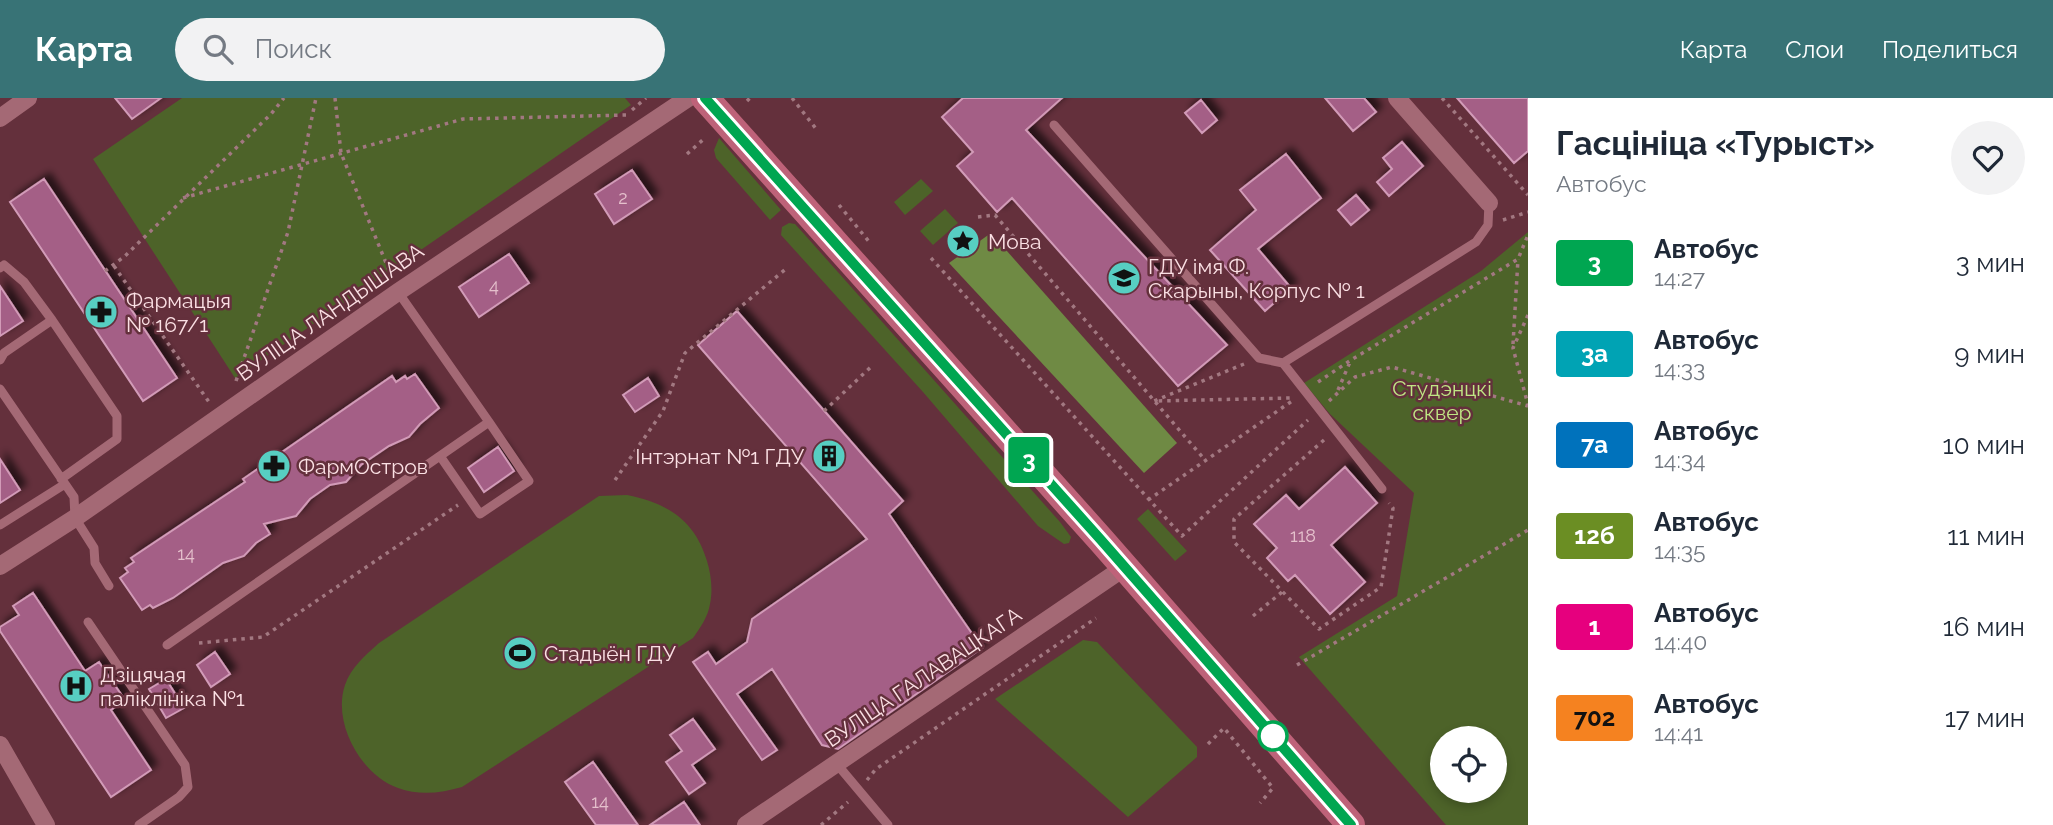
<!DOCTYPE html>
<html lang="ru">
<meta charset="utf-8">
<style>
:root{--surface:#fff;--page:#f2f2f3;--text:#1f2937;--muted:#747a83;--accent:#387376}
body{margin:0;font-family:Raleway,sans-serif;background:var(--page);color:var(--text);height:100vh;display:flex;flex-direction:column;font-size:26px;white-space:nowrap}
*{box-sizing:border-box;margin:0}
p{font-size:23px;color:var(--muted)}
.icon{flex:none;width:38px;height:38px;fill:none;stroke:currentColor;stroke-width:2;stroke-linecap:round;stroke-linejoin:round}
.map{position:relative;flex:1;overflow:hidden}
.details{display:flex;flex-direction:column;background:var(--surface);width:525px}
.details>*{flex:none}
.badge{padding:0 14px;border-radius:5px;font-size:24px;line-height:46px}
.tools{position:absolute;left:1430px;top:628px;display:grid;gap:14px}
.tools a{display:grid;place-items:center;width:77px;height:77px;border-radius:50%;background:var(--surface);box-shadow:0 4px 10px #0003;font-size:35px}
.map>.badge{position:absolute;translate:-50% -50%;box-shadow:0 0 0 4px #fff}
.round{display:grid;place-items:center;flex:none;width:74px;height:74px;border-radius:37px;background:var(--page)}
.summary{display:flex;align-items:center;justify-content:space-between;height:119px;padding:0 28px}
h1{font-size:33px;font-weight:700;line-height:52px}
ul{padding:0;list-style:none}
li{display:flex;align-items:center;gap:21px;height:91px;padding:0 28px}
li div{flex:1}
li b{display:block;font-size:26px}
li em{font-style:normal}
li .badge{min-width:77px;font-weight:700;text-align:center}
header{display:flex;align-items:center;gap:42px;box-sizing:border-box;height:98px;padding:0 35px;background:var(--accent);color:#fff}
header strong{font-size:33px}
nav{display:flex;gap:38px;margin-inline-start:auto;font-size:24px}
.search{width:490px;height:63px;background:var(--page);display:flex;align-items:center;gap:18px;box-sizing:border-box;padding:0 24px;border-radius:38px;color:var(--muted);font-size:26px}
main{display:flex;flex:1;min-height:0}
.map>svg:first-child{display:block}
.green{fill:#4d6329;fill-rule:evenodd}
.forest{fill:#6f8a44}
.building{fill:#a45f86;stroke:#d29bb8;stroke-width:2;filter:url(#shadow)}
.lines{fill:none;stroke-linecap:round;stroke-linejoin:round}
.path{stroke:#a27881;stroke-width:3.5;stroke-dasharray:3.5 5;stroke-linecap:butt}
.service{stroke:#a46975;stroke-width:9}
.minor{stroke:#a46975;stroke-width:18}
.primary{stroke:#be6279;stroke-width:28}
.line-casing{stroke:#fff;stroke-width:16}
.line{stroke:#00a651;stroke-width:10}
.stop-dot{fill:#fff;stroke:#00a651;stroke-width:3.5}
.labels{text-anchor:middle;dominant-baseline:central;stroke-width:5;stroke-linejoin:round;paint-order:stroke}
.number-label{font-size:18px;fill:#e5c0cc}
.poi-label{font-size:21px;fill:#fbe0e4;stroke:#64303c;text-anchor:start}
.street-label{font-size:21px;fill:#fbe0e4;stroke:#64303c}
.park-label{font-size:21px;fill:#bfe684;stroke:#64303c}
</style>
<header>
<strong>Карта</strong>
<div class="search"><svg class="icon" aria-label="search" viewBox="0 0 24 24"><circle cx="10" cy="10" r="6"/><path d="M15 15l6 6"/></svg>Поиск</div>
<nav><a>Карта</a><a>Слои</a><a>Поделиться</a></nav>
</header>
<main>
<div class="map">
<svg width="1528" height="727" viewBox="0 0 1528 727">
<defs>
<filter id="shadow"><feDropShadow dx="6" dy="-6" stdDeviation="3.5" flood-color="#0009"/></filter>
</defs>
<rect width="100%" height="100%" fill="#64303c"/>
<!-- green -->
<path class="green" d="M182,0H625L631,7L235,280L93,61Z
M719,40L781,112L770,122L716,60L714,52Z
M921,81L933,93L905,117L894,104Z
M945,111L958,125L933,147L920,133Z
M789,125L795,126L805,137L1060,424L1071,439L1069,445L1064,446L1038,428L923,294L781,137L782,129Z
M1528,134V727H1446L1299,559L1397,498L1414,395L1330,316L1304,285L1481,173ZM1442,640H1494V693H1442Z
M627,397C667,405 695,422 707,463C711,476 713,492 710,506C708,519 700,530 693,540L462,689C441,695 420,698 398,690C361,677 332,625 345,587C351,569 366,557 379,545L599,398Z
M1148,411L1187,453L1175,463L1137,421Z
M1083,542L1097,544L1197,649V659L1128,719L995,601Z"/>
<!-- forest -->
<path class="forest" d="M991,135L1177,345L1144,375L949,165Z"/>
<!-- building -->
<path class="building" d="M115,0H161L132,21Z
M963,0H1062L1026,32L1227,247L1178,288L1012,100L997,114L957,68L973,54L942,19Z
M1325,0H1364L1376,14L1353,33Z
M1457,0H1528V53L1514,65Z
M1201,2L1217,22L1202,35L1185,15Z
M1402,44L1423,68L1389,98L1377,84L1392,71L1383,60Z
M1286,56L1321,100L1258,151L1291,190L1265,213L1210,152L1256,112L1240,92Z
M632,72L652,101L614,126L595,96Z
M44,81L177,280L143,303L10,104Z
M1356,97L1369,112L1351,127L1338,112Z
M509,156L529,185L479,219L459,189Z
M0,188L23,223L0,238Z
M737,213L903,403L889,416L982,550L838,651L822,647L772,571L737,596L777,652L762,662L693,564L708,554L716,566L730,556L747,544L752,521L867,441L698,247Z
M415,276L439,310L420,326L409,339L389,348L361,367L346,384L330,387L310,401L296,418L264,426L270,436L256,445L244,458L223,465L173,500L153,510L150,507L142,512L120,480L128,474L125,470L134,464L131,460L245,384L243,381L392,278L396,284L405,278L407,281Z
M648,280L659,298L635,314L623,297Z
M498,349L514,373L484,394L468,370Z
M0,361L20,392L0,405Z
M1345,369L1377,405L1331,447L1365,484L1330,516L1295,477L1288,483L1267,460L1277,450L1254,426L1286,397L1299,411Z
M33,495L85,573L99,564L125,602L111,612L151,672L111,699L0,533V529L19,517L13,508Z
M215,554L230,576L211,589L197,567Z
M166,581L184,610L166,620L149,591Z
M693,621L715,651L692,667L705,685L689,696L666,664L682,653L670,637Z
M593,664L638,727H596L565,684Z
M684,704L700,727H650Z"/>
<g class="lines">
<!-- path -->
<path class="path" d="M335,0L341,55L391,177
M792,0L817,32
M1442,0L1528,97
M747,3L750,0
M632,12L646,0
M687,56L706,39
M183,100L463,21L626,17
M839,107L871,146
M978,119L995,117L1205,362
M1503,122L1528,114
M931,160L1182,438L1308,322
M114,168L209,304
M105,173L125,158L271,16L284,0
M1528,217L1513,250L1528,307
M1513,246L1518,161
M1244,266L1154,303L1291,300
M236,283L288,134L316,0
M1318,284L1351,262L1518,161L1528,137
M1338,292L1350,264
M1329,303L1355,279L1392,269L1528,308
M824,313L873,267
M1324,342L1234,421V444L1319,531L1381,489L1393,410L1389,405
M615,382L663,313L685,255L787,170
M1148,402L1295,301
M1253,518L1282,494
M199,545L263,539L458,407
M1297,567L1528,432
M1208,646L1224,630L1273,690L1260,705
M867,682L876,671L1096,520
M821,727L848,704"/>
<!-- service -->
<path class="service" d="M1054,27L1259,260L1283,265
M0,170L4,167L24,184L52,222
M0,262L4,255L52,222L117,318V341L61,381
M0,291L74,399L75,420L94,450L95,465L109,488
M440,358L480,416L529,383L489,324
M1382,391L1283,265L1476,144L1488,127L1489,105
M0,427L65,386
M88,524L185,667L188,689L179,699L139,727
M167,547L489,324L398,194
M836,665L888,727"/>
<!-- minor -->
<path class="minor" d="M1397,0L1489,105
M0,20L28,0
M0,468L75,420L398,194L688,0
M0,647L46,727
M746,727L1125,469"/>
<!-- primary -->
<path class="primary" d="M705,0L1101,442L1351,727"/>
</g>
<g class="lines">
<defs>
<path id="line" d="M705,0L1101,442L1351,727"/>
</defs>
<!-- line casing -->
<use href="#line" class="line-casing"/>
<!-- line -->
<use href="#line" class="line"/>
</g>
<!-- icons -->
<defs>
<symbol id="sight-disc" viewBox="-11 -11 22 22"><circle r="9.5" fill="#57cec2" stroke="#64303c"/><path d="M0-6L1.8-2.2L6-1.7L2.9 1.2L3.7 5.4L0 3.3L-3.7 5.4L-2.9 1.2L-6-1.7L-1.8-2.2Z" fill="#111"/></symbol>
<symbol id="university-disc" viewBox="-11 -11 22 22"><circle r="9.5" fill="#57cec2" stroke="#64303c"/><path d="M0-5L7-2L0 1L-7-2ZM-4 1L0 2.5L4 1V4Q0 6-4 4Z" fill="#111"/></symbol>
<symbol id="pharmacy-disc" viewBox="-11 -11 22 22"><circle r="9.5" fill="#57cec2" stroke="#64303c"/><path d="M-2-6h4v4h4v4h-4v4h-4v-4h-4v-4h4Z" fill="#111"/></symbol>
<symbol id="building-disc" viewBox="-11 -11 22 22"><circle r="9.5" fill="#57cec2" stroke="#64303c"/><path d="M-4-6H4V6H1V3H-1V6H-4ZM-2.5-4.3h1.7v1.8h-1.7ZM.8-4.3h1.7v1.8H.8ZM-2.5-1h1.7V.8h-1.7ZM.8-1h1.7V.8H.8Z" fill="#111"/></symbol>
<symbol id="stadium-disc" viewBox="-11 -11 22 22"><circle r="9.5" fill="#57cec2" stroke="#64303c"/><path d="M0-5a6.5 5 0 1 0 0 10a6.5 5 0 1 0 0-10ZM-3.5-1.8h7v3.6h-7Z" fill="#111"/></symbol>
<symbol id="hospital-disc" viewBox="-11 -11 22 22"><circle r="9.5" fill="#57cec2" stroke="#64303c"/><path d="M-5-5h3v3.5h4V-5h3V5h-3V1.5h-4V5h-3Z" fill="#111"/></symbol>
</defs>
<g fill-rule="evenodd">
<use href="#sight-disc" x="944" y="124" width="38" height="38"/>
<use href="#university-disc" x="1105" y="161" width="38" height="38"/>
<use href="#pharmacy-disc" x="82" y="195" width="38" height="38"/>
<use href="#building-disc" x="810" y="339" width="38" height="38"/>
<use href="#pharmacy-disc" x="255" y="349" width="38" height="38"/>
<use href="#stadium-disc" x="501" y="536" width="38" height="38"/>
<use href="#hospital-disc" x="57" y="569" width="38" height="38"/>
</g>
<!-- markers -->
<circle class="stop-dot" cx="1273" cy="638" r="14"/>
<g class="labels">
<!-- number labels -->
<g class="number-label">
<text x="623" y="99">2</text>
<text x="494" y="187">4</text>
<text x="1303" y="437">118</text>
<text x="186" y="455">14</text>
<text x="600" y="703">14</text>
</g>
<!-- poi labels -->
<g class="poi-label">
<text x="988" y="143">Мова</text>
<text x="1148" y="168">ГДУ імя Ф.<tspan x="1148" dy="24">Скарыны, Корпус № 1</tspan></text>
<text x="126" y="202">Фармацыя<tspan x="126" dy="24">№ 167/1</tspan></text>
<text x="804" y="358" text-anchor="end">Інтэрнат №1 ГДУ</text>
<text x="298" y="368">ФармОстров</text>
<text x="544" y="555">Стадыён ГДУ</text>
<text x="100" y="576">Дзіцячая<tspan x="100" dy="24">паліклініка №1</tspan></text>
</g>
<!-- street labels -->
<g class="street-label">
<text transform="translate(330 214) rotate(-35)">ВУЛІЦА ЛАНДЫШАВА</text>
<text transform="translate(923 579) rotate(-34)">ВУЛІЦА ГАЛАВАЦКАГА</text>
</g>
<!-- park labels -->
<g class="park-label">
<text x="1442" y="290">Студэнцкі<tspan x="1442" dy="24">сквер</tspan></text>
</g>
</g>
</svg>
<div class="tools">
<a><svg class="icon" aria-label="locate" viewBox="0 0 24 24"><circle cx="12" cy="12" r="6"/><path d="M12 2v4M12 18v4M2 12h4M18 12h4"/></svg></a>
</div>
<b class="badge" style="left:1029px;top:362px;background:#00a651;color:#fff">3</b>
</div>
<section class="details">
<div class="summary"><div><h1>Гасцініца «Турыст»</h1><p>Автобус</p></div><a class="round"><svg class="icon" aria-label="heart" viewBox="0 0 24 24"><path d="M12 20l-8-8c-3-5 5-10 8-4 3-6 11-1 8 4z"/></svg></a></div>
<ul>
<li><span class="badge" style="background:#00a651;color:#fff">3</span><div><b>Автобус</b><p>14:27</p></div><em>3 мин</em></li>
<li><span class="badge" style="background:#00a3b4;color:#fff">3а</span><div><b>Автобус</b><p>14:33</p></div><em>9 мин</em></li>
<li><span class="badge" style="background:#0072bc;color:#fff">7а</span><div><b>Автобус</b><p>14:34</p></div><em>10 мин</em></li>
<li><span class="badge" style="background:#6b8e23;color:#fff">12б</span><div><b>Автобус</b><p>14:35</p></div><em>11 мин</em></li>
<li><span class="badge" style="background:#e6007e;color:#fff">1</span><div><b>Автобус</b><p>14:40</p></div><em>16 мин</em></li>
<li><span class="badge" style="background:#f58220;color:#111">702</span><div><b>Автобус</b><p>14:41</p></div><em>17 мин</em></li>
</ul>
</section>
</main>
